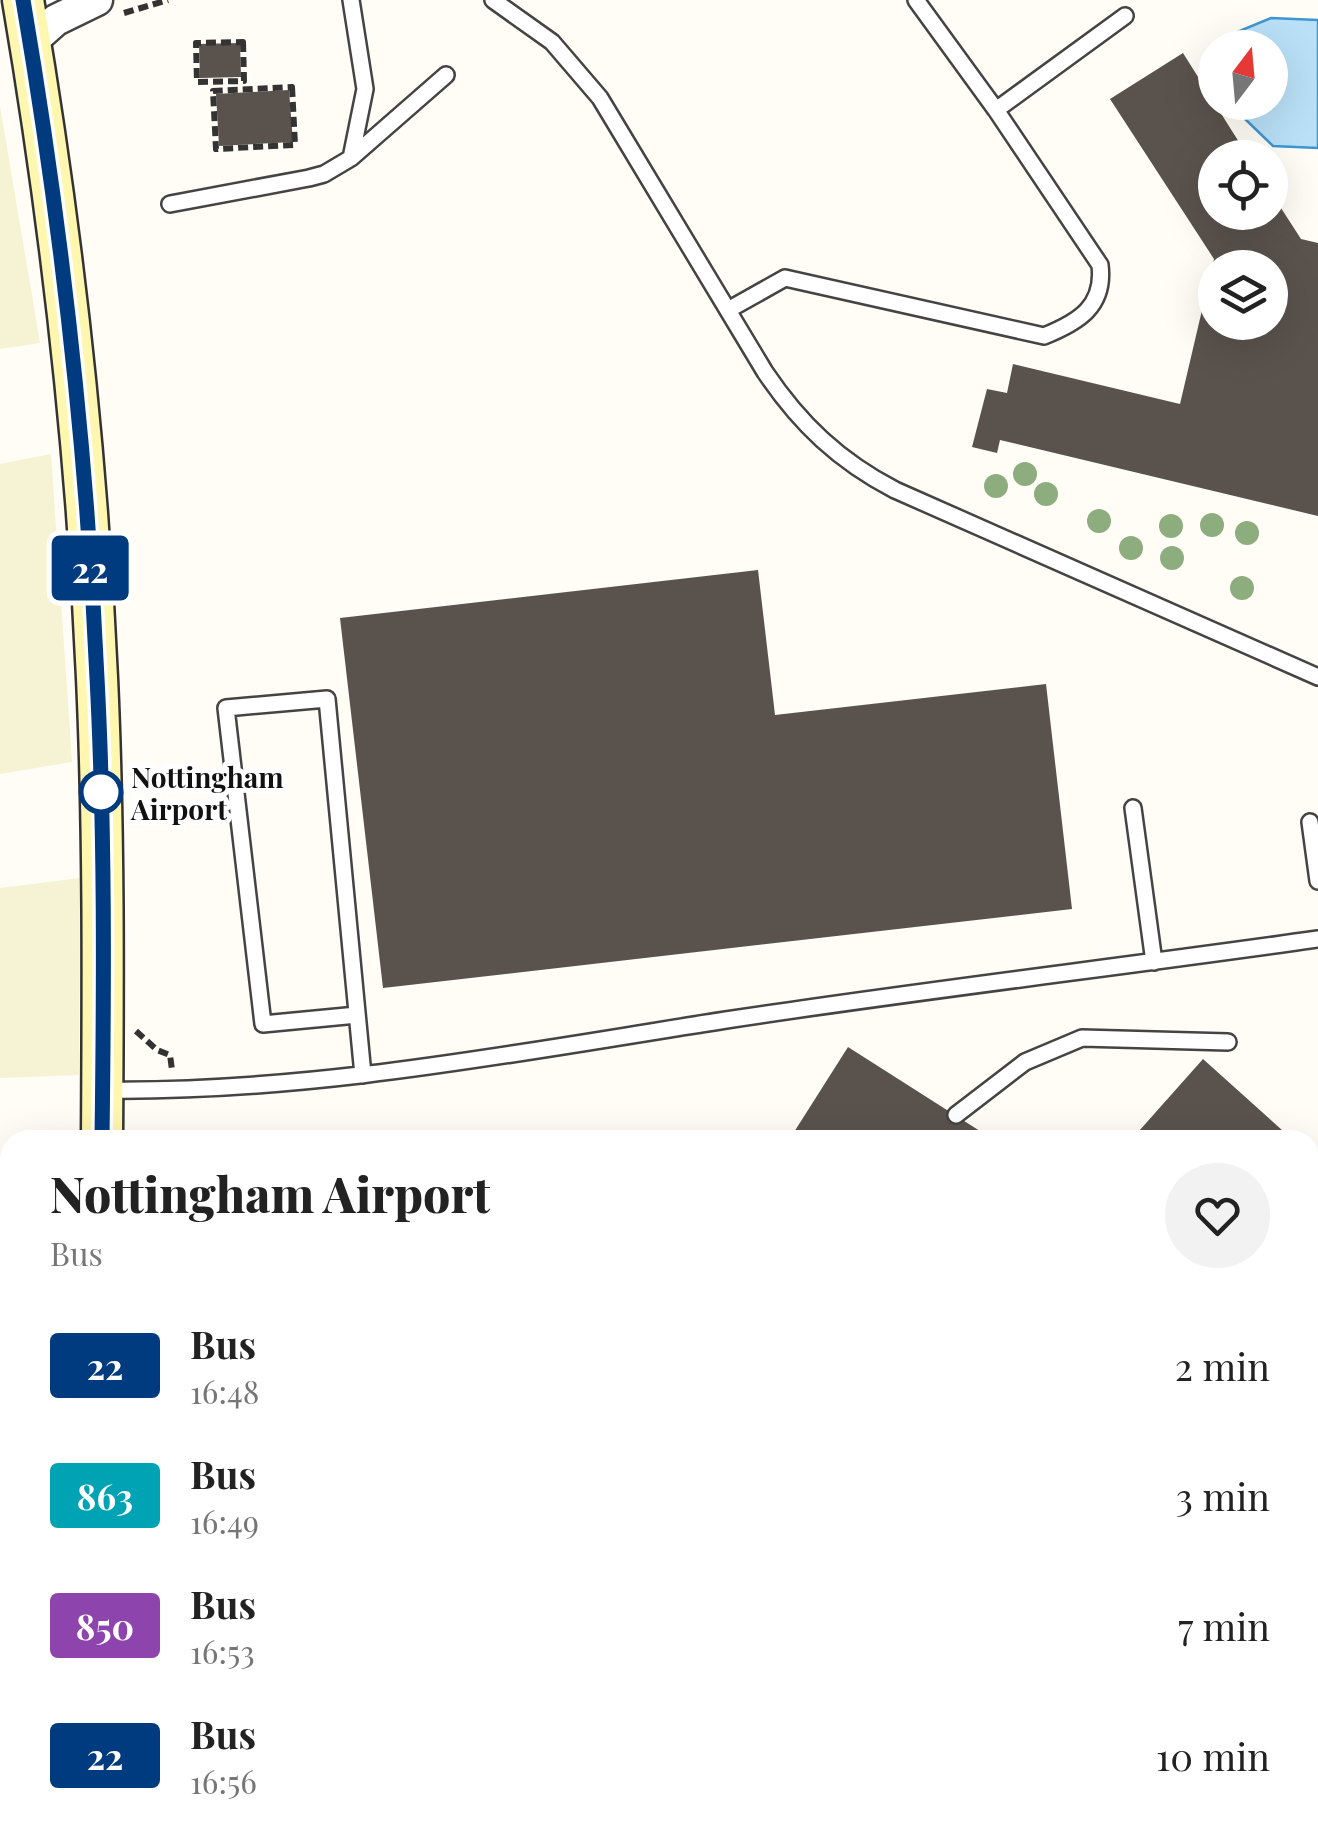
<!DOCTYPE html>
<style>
:root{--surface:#fff;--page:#f2f2f2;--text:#222;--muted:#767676}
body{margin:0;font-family:"Playfair Display",serif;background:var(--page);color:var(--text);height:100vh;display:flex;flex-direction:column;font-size:38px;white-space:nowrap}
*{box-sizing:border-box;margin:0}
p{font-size:32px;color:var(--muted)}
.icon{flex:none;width:55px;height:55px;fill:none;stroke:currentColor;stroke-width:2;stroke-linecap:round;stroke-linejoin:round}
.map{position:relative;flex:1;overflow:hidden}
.details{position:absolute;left:0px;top:1130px;width:1320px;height:712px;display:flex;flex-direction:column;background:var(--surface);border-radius:30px 30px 0 0;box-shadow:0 10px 40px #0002}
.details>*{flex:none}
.badge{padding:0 20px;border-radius:8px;font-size:35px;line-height:65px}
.needle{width:65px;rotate:16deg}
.tools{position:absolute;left:1198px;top:30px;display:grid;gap:20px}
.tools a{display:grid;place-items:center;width:90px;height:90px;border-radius:50%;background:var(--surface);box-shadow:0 10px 40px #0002;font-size:50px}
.map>.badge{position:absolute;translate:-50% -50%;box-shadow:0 0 0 5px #fff}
.round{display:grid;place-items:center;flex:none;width:105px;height:105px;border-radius:52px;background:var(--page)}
.overview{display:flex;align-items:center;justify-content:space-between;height:170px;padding:0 50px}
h1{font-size:48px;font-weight:800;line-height:75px}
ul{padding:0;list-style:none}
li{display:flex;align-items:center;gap:30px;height:130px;padding:0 50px}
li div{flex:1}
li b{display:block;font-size:38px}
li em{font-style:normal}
li .badge{min-width:110px;font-weight:700;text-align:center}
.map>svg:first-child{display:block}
.farmland{fill:#f6f3d4}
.green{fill:#d5ebbd}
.water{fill:#b9e0f7;stroke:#3f96cf;stroke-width:2.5}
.building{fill:#5a524d;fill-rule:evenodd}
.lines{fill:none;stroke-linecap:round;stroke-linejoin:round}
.lane-casing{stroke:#444;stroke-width:20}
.street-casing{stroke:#444;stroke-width:35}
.secondary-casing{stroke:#333;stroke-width:45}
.path{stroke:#333;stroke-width:6;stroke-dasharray:10 5;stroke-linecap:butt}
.lane{stroke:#fff;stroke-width:15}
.street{stroke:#fff;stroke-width:30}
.secondary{stroke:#fff6b0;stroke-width:40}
.tree{fill:#8dad7f}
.line-casing{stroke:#fff;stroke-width:22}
.line{stroke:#003b80;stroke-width:15}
.stop-dot{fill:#fff;stroke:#003b80;stroke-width:5}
.labels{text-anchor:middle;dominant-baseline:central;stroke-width:10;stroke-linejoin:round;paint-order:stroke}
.stop-label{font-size:28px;font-weight:bold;fill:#111;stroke:#fff;text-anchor:start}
</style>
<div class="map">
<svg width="1318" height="1842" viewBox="0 0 1318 1842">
<rect width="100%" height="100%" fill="#fffdf5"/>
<!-- farmland -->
<path class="farmland" d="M0,106L40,343L0,349Z
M51,454L72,762L0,774V464Z
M80,878L79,1075L0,1078V888Z
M10,1404V1832L41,1833L40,1842H0V1405Z"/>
<!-- green -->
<path class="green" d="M1310,1568L1318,1574V1842H1007L1004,1833L1310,1832Z"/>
<!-- water -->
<path class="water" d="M1271,18L1318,20V148L1273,146L1244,118L1239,103L1270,102V48L1231,47L1232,34Z"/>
<!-- building -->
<path class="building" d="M240,43L241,77L200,78L199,44Z
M1183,53L1249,158H1215V212H1270V191L1301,239L1318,243V516L1000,440L997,453L972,447L987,389L1007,393L1013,364L1180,404L1214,259L1110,99ZM1215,268H1270V322H1215Z
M289,90L293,142L219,146L216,94Z
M758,570L775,715L1046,684L1072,909L383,988L340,618Z
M848,1047L994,1140H789Z
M1203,1059L1293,1140H1131Z
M1310,1155L1318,1162V1255L1310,1265Z"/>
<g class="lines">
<defs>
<path id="lane" d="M493,0L552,42L600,98L765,372C800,424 839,461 895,490L1318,677
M996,110L1125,16
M351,158L446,75
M170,204L309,178L324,174L351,158L365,89L351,0
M728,310L785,278L1044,336C1079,322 1105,306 1100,265L996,110L916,0
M1133,808L1154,962
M1310,822L1318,881
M357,1015L263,1024L226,708L327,699L363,1075
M102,1090C311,1093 520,1052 726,1020C923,990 1121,967 1318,939
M956,1115L1025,1062L1082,1038L1228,1042
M0,1578L10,1576"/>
<path id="street" d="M30,43L56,20L97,0"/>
<path id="secondary" d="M23,0C61,223 87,451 97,678C104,831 103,986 102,1140
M73,1842L74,1832"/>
</defs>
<!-- lane casing -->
<use href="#lane" class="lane-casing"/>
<!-- street casing -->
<use href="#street" class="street-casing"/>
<!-- secondary casing -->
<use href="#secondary" class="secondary-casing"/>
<!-- path -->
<path class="path" d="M124,13L168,0
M243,42L244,81L197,82L196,43Z
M292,87L295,145L216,149L213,91Z
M136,1031L157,1050L170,1055L172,1070"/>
<!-- lane -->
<use href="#lane" class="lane"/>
<!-- street -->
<use href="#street" class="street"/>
<!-- secondary -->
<use href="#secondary" class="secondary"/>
</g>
<!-- trees -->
<g class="tree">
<circle cx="1025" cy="474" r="12"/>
<circle cx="996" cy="486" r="12"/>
<circle cx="1046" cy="494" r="12"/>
<circle cx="1099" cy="521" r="12"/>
<circle cx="1212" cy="525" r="12"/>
<circle cx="1171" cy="526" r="12"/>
<circle cx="1247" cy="533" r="12"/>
<circle cx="1131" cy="548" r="12"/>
<circle cx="1172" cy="558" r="12"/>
<circle cx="1242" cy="588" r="12"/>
</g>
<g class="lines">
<defs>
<path id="line" d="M23,0C61,223 87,451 97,678C105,831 104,986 102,1140"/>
</defs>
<!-- line casing -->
<use href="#line" class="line-casing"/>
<!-- line -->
<use href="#line" class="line"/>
</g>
<!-- markers -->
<circle class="stop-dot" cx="101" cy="792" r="20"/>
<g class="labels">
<!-- stop labels -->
<g class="stop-label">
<text x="131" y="776">Nottingham<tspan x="131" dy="32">Airport</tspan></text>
</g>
</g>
</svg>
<div class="tools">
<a><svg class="needle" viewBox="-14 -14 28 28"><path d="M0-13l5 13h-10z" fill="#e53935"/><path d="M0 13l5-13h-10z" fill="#767676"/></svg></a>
<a><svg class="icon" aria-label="locate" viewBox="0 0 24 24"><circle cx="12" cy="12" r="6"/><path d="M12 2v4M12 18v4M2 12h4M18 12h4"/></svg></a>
<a><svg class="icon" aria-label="layers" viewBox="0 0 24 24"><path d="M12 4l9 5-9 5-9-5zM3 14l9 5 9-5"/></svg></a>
</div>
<b class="badge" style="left:90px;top:568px;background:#003b80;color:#fff">22</b>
<section class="details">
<div class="overview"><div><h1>Nottingham Airport</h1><p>Bus</p></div><a class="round"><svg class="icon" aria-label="heart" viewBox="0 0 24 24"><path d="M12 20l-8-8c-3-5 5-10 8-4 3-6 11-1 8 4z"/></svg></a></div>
<ul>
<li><span class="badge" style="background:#003b80;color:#fff">22</span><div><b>Bus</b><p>16:48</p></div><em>2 min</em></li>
<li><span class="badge" style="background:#00a3b4;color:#fff">863</span><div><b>Bus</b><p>16:49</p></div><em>3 min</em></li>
<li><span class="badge" style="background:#8e44ad;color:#fff">850</span><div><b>Bus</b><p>16:53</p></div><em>7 min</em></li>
<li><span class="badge" style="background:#003b80;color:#fff">22</span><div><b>Bus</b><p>16:56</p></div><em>10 min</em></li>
</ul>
</section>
</div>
